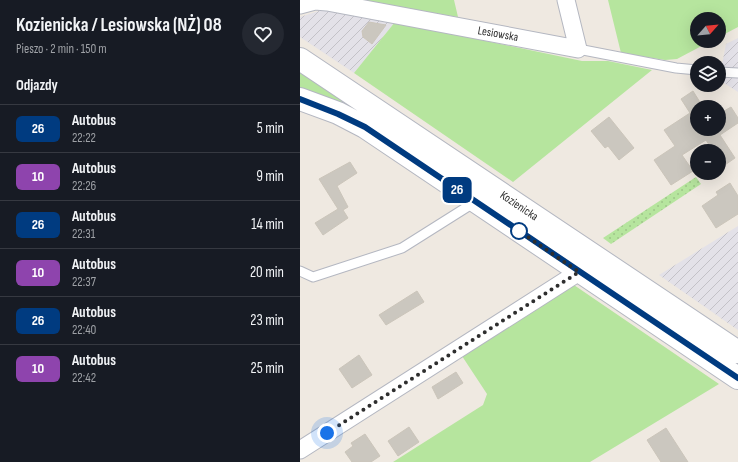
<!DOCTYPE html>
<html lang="pl">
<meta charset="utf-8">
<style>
:root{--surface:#171b24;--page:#242831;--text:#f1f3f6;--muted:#9ea1a6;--line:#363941}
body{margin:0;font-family:"Sofia Sans Condensed",sans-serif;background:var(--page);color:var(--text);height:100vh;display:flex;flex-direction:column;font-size:15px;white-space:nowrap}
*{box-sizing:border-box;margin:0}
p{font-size:13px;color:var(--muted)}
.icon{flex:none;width:22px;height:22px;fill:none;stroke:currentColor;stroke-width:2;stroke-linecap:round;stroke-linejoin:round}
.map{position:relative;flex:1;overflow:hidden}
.drawer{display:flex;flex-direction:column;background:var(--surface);width:300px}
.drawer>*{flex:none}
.badge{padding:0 8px;border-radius:6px;font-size:14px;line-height:26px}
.needle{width:26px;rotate:63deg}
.buttons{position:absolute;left:390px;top:12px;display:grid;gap:8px}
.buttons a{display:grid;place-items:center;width:36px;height:36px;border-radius:50%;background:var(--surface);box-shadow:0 4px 16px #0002;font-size:20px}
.you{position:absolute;width:20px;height:20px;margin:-10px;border:3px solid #fff;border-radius:50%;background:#1a73e8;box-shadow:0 0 0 6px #1a73e833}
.map>.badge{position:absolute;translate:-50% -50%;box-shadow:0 0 0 2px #fff}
h2{padding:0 16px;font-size:15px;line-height:36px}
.round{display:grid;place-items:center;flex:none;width:42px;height:42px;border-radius:21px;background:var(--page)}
.head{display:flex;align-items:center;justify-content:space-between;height:68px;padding:0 16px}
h1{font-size:19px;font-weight:700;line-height:30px}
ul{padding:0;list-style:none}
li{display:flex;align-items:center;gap:12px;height:48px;padding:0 16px;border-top:1px solid var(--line)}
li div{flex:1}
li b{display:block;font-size:15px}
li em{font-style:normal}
li .badge{min-width:44px;font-weight:700;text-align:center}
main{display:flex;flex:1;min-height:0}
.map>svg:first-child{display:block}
.industrial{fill:url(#industrial-furrows)}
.grass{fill:#b6e59e}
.garden{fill:url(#garden-dots)}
.building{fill:#cbc7bf;stroke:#cbc5ba}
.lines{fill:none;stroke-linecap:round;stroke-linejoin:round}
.lane-casing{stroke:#b4b7c1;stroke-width:11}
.street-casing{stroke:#b4b7c1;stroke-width:19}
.secondary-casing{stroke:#b4b7c1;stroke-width:24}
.lane{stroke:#fff;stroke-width:9}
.street{stroke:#fff;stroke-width:17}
.secondary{stroke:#fff;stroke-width:22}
.line-casing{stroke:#fff;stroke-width:9}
.line{stroke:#003b80;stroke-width:6}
.walk{stroke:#2e2e2e;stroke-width:4;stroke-dasharray:0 7.2}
.stop-dot{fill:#fff;stroke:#003b80;stroke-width:2}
.labels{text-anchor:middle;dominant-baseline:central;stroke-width:3.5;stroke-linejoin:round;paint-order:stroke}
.street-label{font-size:12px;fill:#2e2e2e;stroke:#fff}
</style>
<main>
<section class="drawer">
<div class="head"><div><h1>Kozienicka / Lesiowska (NŻ) 08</h1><p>Pieszo · 2 min · 150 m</p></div><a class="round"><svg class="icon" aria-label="heart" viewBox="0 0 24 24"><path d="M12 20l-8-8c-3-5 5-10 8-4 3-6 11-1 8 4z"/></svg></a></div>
<h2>Odjazdy</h2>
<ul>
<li><span class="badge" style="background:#003b80;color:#fff">26</span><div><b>Autobus</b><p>22:22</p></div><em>5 min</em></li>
<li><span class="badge" style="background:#8e44ad;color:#fff">10</span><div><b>Autobus</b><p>22:26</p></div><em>9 min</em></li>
<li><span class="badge" style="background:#003b80;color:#fff">26</span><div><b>Autobus</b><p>22:31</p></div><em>14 min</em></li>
<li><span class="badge" style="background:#8e44ad;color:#fff">10</span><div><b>Autobus</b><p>22:37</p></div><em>20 min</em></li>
<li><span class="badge" style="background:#003b80;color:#fff">26</span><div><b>Autobus</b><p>22:40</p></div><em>23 min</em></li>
<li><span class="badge" style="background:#8e44ad;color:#fff">10</span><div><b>Autobus</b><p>22:42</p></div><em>25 min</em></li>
</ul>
</section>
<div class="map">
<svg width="438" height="462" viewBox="0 0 438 462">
<defs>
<pattern id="industrial-furrows" width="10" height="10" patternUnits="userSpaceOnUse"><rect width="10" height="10" fill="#e3e1e8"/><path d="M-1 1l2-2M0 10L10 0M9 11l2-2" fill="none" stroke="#c3c1c7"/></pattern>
<pattern id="garden-dots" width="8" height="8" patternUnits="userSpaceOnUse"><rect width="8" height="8" fill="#b6e59e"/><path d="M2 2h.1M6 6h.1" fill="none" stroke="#9dc588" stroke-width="1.8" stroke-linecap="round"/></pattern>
</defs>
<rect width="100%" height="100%" fill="#efe9e1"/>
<!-- industrial -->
<path class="industrial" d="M25,9L95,22L54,73L0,37V17Z
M438,38V92L419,80L426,44Z
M438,226V330L359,275Z"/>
<!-- grass -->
<path class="grass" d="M54,0H154L158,17L57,1Z
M308,0H438V27L419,37V19H397V41H411L377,59L365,60L321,53Z
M95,22L282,61H308L352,70L213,182L54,73Z
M0,71L50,104L49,106L0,90Z
M271,283L419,384L290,462H93L183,405L187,394L162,356Z"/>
<!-- garden -->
<path class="garden" d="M396,177L401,184L311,244L303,238Z"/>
<!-- building -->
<path class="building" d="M69,22L86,25L72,44L63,37L62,31Z
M393,91L403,107H397V129H419V114L431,107L438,118V123L420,135L435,158L419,169V151H413L406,140L382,155L393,171L371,185L354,160L375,146L364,130L390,113L381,99Z
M309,117L334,148L319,160L308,146L305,148L291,131Z
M50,162L57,173L37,186L48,207L43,210L48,218L23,235L15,223L38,209L19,179Z
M430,183L438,196V214L416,228L402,206L418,195L416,192Z
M117,291L124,302L86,325L79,315Z
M59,355L72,375L52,388L39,369Z
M156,372L163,383L138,399L132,387Z
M109,427L119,442L98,456L88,441Z
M366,428L388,462H361L347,440Z
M65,434L80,456L71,462H52L45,452L53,446L51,443Z"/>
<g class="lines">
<defs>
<path id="lane" d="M278,49L376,68L397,70
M419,72L438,73
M0,271L13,277L102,248L175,202"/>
<path id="street" d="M0,5L15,1L27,2L278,49L266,0
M0,450L279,272"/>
<path id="secondary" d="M0,59L438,352
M0,99L38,113L65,127L438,378"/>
</defs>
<!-- lane casing -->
<use href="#lane" class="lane-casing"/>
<!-- street casing -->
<use href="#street" class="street-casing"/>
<!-- secondary casing -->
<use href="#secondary" class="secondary-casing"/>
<!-- lane -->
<use href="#lane" class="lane"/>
<!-- street -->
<use href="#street" class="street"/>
<!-- secondary -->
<use href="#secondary" class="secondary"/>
</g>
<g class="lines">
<defs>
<path id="line" d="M0,99L38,114L65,127L438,378"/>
</defs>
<!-- line casing -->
<use href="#line" class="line-casing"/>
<!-- line -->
<use href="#line" class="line"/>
<!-- walk -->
<path class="walk" d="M27,433L279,272L219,231"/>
</g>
<!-- markers -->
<circle class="stop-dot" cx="219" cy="231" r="8"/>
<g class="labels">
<!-- street labels -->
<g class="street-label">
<text transform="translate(198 34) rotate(10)">Lesiowska</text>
<text transform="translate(219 206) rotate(34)">Kozienicka</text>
</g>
</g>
</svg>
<div class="buttons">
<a><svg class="needle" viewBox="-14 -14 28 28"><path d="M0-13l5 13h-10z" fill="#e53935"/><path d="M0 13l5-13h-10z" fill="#9ea1a6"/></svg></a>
<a><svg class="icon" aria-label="layers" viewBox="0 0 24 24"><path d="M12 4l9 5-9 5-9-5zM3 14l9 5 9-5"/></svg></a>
<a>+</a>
<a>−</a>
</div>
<div class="you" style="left:27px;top:433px"></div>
<b class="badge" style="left:157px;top:190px;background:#003b80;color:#fff">26</b>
</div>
</main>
